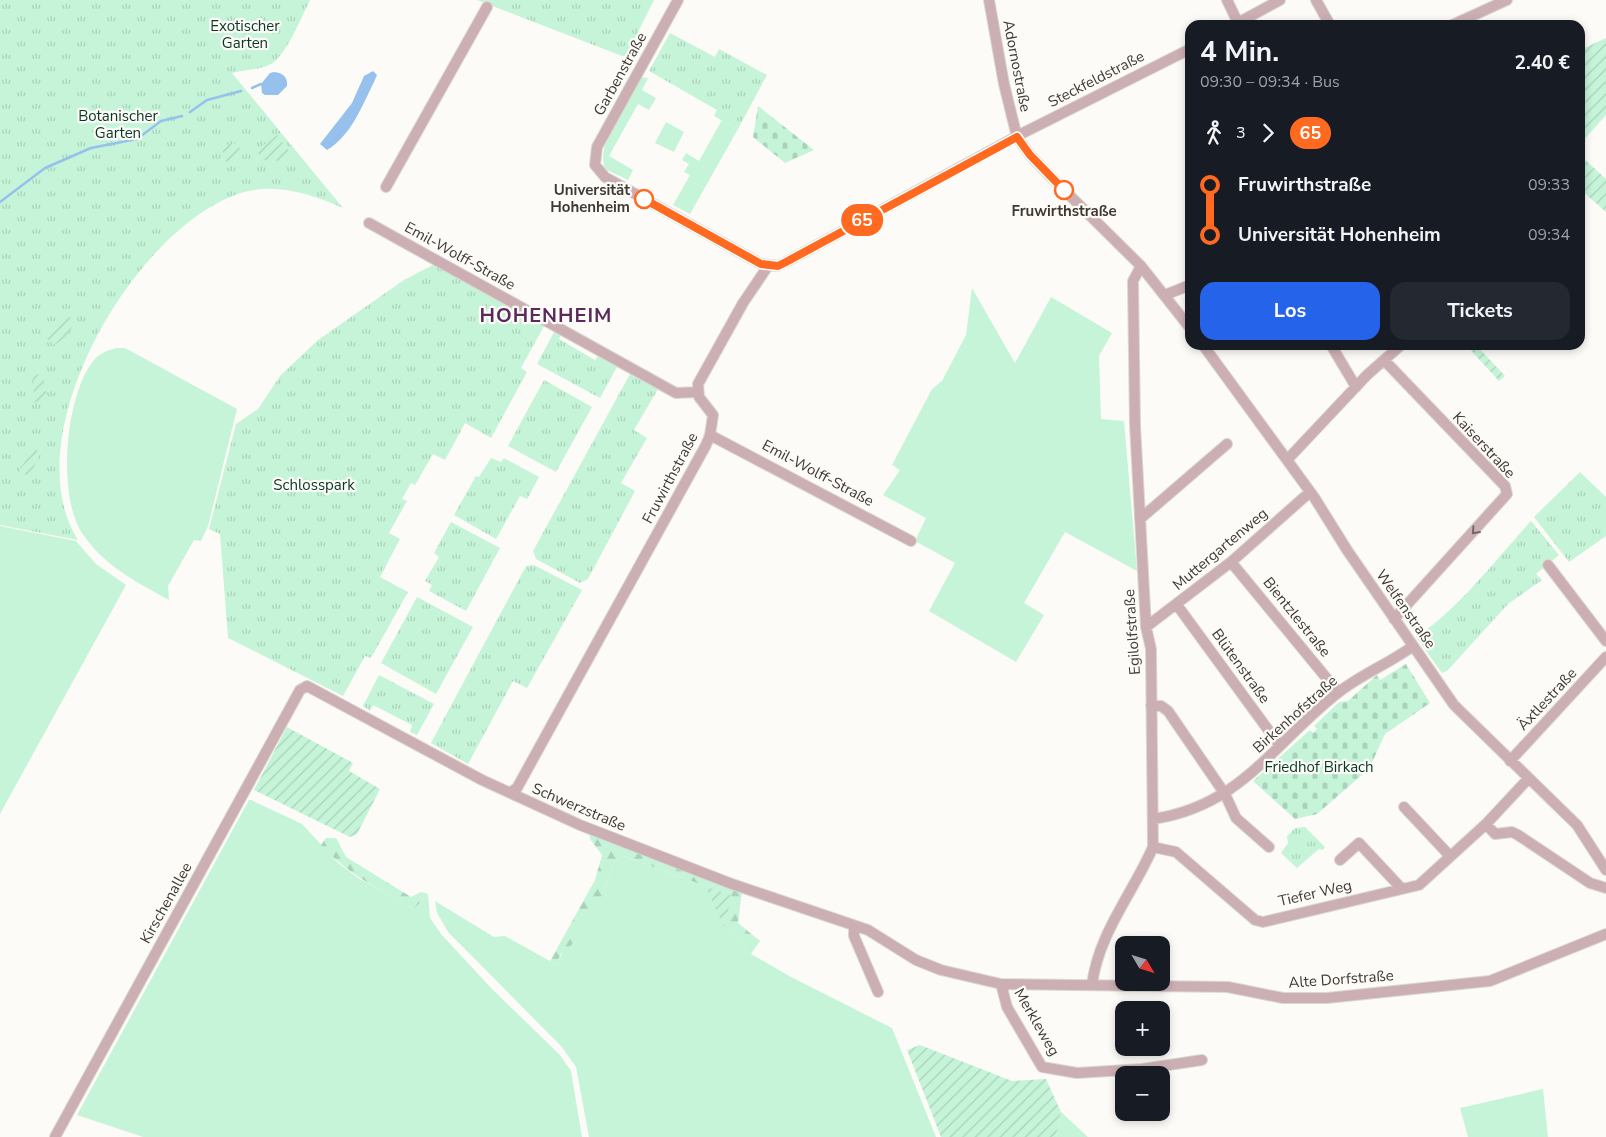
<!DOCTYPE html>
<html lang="de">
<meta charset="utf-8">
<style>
:root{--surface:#171b24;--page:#242831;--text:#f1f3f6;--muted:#9ea1a6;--accent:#2563eb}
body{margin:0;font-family:"Nunito Sans",sans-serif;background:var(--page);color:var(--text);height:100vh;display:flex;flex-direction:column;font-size:19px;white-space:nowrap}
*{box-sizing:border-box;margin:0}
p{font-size:16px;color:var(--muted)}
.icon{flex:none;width:28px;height:28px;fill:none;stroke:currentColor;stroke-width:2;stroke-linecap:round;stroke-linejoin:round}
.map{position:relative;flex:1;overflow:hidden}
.panel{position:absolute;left:1185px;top:20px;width:400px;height:330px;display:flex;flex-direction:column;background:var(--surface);border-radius:15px;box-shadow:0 2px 8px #0003}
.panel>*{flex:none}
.badge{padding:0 10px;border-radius:16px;font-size:18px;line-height:32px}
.needle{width:32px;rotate:128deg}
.controls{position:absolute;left:1115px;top:936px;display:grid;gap:10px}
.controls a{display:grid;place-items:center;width:55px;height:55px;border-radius:10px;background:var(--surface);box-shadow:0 2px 8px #0003;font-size:25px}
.map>.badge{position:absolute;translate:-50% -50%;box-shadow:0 0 0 2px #fff}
.legs{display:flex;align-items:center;gap:8px;height:55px;padding:0 15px;font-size:16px}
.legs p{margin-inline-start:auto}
.headline{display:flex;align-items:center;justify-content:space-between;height:85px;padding:0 15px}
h1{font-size:28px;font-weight:700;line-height:38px}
.action{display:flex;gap:10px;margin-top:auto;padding:10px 15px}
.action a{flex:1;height:58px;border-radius:15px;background:var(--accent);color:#fff;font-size:20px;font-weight:700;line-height:58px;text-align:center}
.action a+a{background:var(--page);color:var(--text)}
ul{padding:0 15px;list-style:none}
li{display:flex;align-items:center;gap:18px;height:50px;font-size:19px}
li i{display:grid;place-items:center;width:8px;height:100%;margin:0 6px;background:currentColor}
li i::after{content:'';width:12px;height:12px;margin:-6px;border:4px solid;border-radius:50%;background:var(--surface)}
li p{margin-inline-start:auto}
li:first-child i{background:linear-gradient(#0000 50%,currentColor 0)}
li:last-child i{background:linear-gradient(currentColor 50%,#0000 0)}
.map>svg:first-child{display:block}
.grass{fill:#c5f4d8}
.forest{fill:url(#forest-firs)}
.cemetery{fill:url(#cemetery-stones)}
.park{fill:url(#park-tufts)}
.garden{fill:url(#garden-furrows)}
.water{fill:#97c1ed}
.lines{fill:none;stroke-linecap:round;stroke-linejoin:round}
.stream{stroke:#97c1ed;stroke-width:2.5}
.minor-casing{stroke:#dbd8d4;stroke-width:12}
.minor{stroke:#ccafb3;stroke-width:10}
.oneway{stroke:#776866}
.line-1-casing{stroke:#fff;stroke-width:11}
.line-1{stroke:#ff6a20;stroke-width:8}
.stop-1-dot{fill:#fff;stroke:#ff6a20;stroke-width:2.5}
.labels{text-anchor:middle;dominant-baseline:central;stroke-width:4.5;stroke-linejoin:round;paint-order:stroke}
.park-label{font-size:15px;fill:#073823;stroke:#fdfbf7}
.street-label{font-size:15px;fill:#3f3933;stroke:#fdfbf7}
.stop-label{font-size:15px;font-weight:bold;fill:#3f3933;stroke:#fdfbf7;text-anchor:end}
.district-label{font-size:20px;font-weight:bold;letter-spacing:1px;fill:#5b295a;stroke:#fdfbf7}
</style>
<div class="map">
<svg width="1606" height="1137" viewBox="0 0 1606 1137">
<defs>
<pattern id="forest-firs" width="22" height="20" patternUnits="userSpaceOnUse" patternTransform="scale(1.25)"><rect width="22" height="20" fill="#c5f4d8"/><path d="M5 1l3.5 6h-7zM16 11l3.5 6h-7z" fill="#aad2ba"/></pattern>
<pattern id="cemetery-stones" width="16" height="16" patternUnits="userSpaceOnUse" patternTransform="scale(1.25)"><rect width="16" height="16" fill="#c5f4d8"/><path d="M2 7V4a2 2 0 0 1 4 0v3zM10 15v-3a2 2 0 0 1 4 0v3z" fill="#aad2ba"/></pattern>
<pattern id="park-tufts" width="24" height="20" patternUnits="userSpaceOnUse" patternTransform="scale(1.25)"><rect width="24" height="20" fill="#c5f4d8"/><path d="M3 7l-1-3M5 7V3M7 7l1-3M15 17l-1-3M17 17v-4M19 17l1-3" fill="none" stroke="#aad2ba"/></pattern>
<pattern id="garden-furrows" width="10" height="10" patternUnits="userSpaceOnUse" patternTransform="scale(1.25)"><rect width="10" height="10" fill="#c5f4d8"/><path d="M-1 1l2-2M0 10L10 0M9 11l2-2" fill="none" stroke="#aad2ba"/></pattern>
</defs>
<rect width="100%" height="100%" fill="#fdfbf7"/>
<!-- grass -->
<path class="grass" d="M640,77L648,78L642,90L656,98L649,110L638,104L609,156L633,170L628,180L605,169C595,143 628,100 640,77Z
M722,120L738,129L690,214L673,205L690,175L684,172L689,164L682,160L686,153L699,161Z
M666,122L684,132L674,152L655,143Z
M972,288L1015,363L1051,297L1112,333L1099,356L1101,419L1124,421L1137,571L1065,532L1024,603L1044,615L1016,662L929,611L955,563L915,541L926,518L883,495L900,470L892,465L932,389L942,381L966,335Z
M117,348H125L237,409L208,526L201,541L194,540L168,586L169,600C135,581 104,566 82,533C57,495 65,395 94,360C100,353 108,350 117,348Z
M0,526L76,541L96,564L126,585L0,814Z
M249,800H251L302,824L338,863L358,878L414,909L428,894L430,918L441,934L491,988L560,1055L571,1071L582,1137H143L77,1115Z
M624,856L732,896L724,927L751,954L791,977L892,1028L936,1137H589L576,1067L561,1046L448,932L437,913L435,901L494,937L505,936L559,966C558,946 591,918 600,898C606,887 609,874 614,862Z
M1543,1089L1548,1137H1468L1460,1108Z
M1061,1112L1088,1137H1056Z"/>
<!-- forest -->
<path class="forest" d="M589,832L742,891L738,923L760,941L751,954L724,927L732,896L624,856L614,862L601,898L567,952L561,953L559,959L563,961L559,966L550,961L595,880L602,855L590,839Z
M326,838H336L346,857L411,897L421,892L428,894L414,909C380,890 347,874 321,845Z"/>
<!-- cemetery -->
<path class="cemetery" d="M758,106L814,150L785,163L753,137Z
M1406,664L1430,703L1385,734L1369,769L1317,814L1295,819L1253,781L1310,730L1313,733L1317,729L1314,726L1339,702L1348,701L1377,675L1380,680Z"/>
<!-- park -->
<path class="park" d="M0,0H310C301,17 286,58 269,65C258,70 243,70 232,73L343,208C313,195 278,183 244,192C136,223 12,436 78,540L0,525Z
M477,0H654L626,56H622Z
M670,33L715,57L719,49L767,75L738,129L714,116L717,110L649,71Z
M433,265L544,326L521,368L527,372L491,438L465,423L445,460L433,454L415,485L411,483L402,499L407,501L389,533L400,539L380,577L408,592L371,658L365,656L343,696L228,638L220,534L209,529L236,424L258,409L280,376L318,340L404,280Z
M554,332L561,335L559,339L595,360L598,356L617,367L600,398L537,364Z
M630,374L658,389L634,430L647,438L621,483L635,491L588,579L580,583L536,559L533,551Z
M544,380L592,407L556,472L508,446Z
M491,458L501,462L504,458L539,477L527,499L520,496L496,539L454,515L476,476L479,477Z
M1580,472L1606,497V536L1569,562L1534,517Z
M1531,521L1559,555L1536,574L1542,580L1508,604L1447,671L1442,673L1416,637C1458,610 1497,558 1531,521Z
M451,522L500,548L466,611L429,591L432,585L425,581L439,557L434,553Z
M534,565L582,590L527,688L513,681L468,764L431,743L526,566Z
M417,597L473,627L436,694L381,663Z
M379,675L434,704L417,735L410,732L412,725L373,705L370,711L363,706Z
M1305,827L1325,847L1323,850L1319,849L1297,868L1281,853L1288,843L1287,836L1295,828Z"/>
<!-- garden -->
<path class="garden" d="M1606,38V115L1580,144V50Z
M277,135L292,155L284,161L261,160L257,150Z
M237,143L239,148H242L243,154L238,155V159L225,162L222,146Z
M1580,155L1606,179V212L1580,189Z
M68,316L75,321L67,337L54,345L47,339Z
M1466,345H1476L1505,376L1499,381Z
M33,374L43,375L47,397L34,403Z
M34,449L41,452L29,477L19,470Z
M287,727L353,763L349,771L380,789L357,834L350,837L254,790Z
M705,886L732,896L724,927Z
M920,1045L1012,1081L1046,1079L1061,1112L1056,1137H941L907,1050Z"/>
<!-- water -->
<path class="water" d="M373,71L377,75L374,82C362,106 351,136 327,150L320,144L352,103L364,76Z
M274,72C283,73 288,77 287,86L278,95H265L262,93L261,84L270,73Z"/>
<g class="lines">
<!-- stream -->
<path class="stream" d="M252,88L261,84
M190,112L207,100L241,91
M0,202L45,168L91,148L137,139L161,121L182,116"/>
<defs>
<path id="minor" d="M678,0L597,147L595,165L605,177L761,264L778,266L786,262L1023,133L1190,49
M989,0L1004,84L1017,137L1030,155L1050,176L1141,266L1190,328
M1227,0L1239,25
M1316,0L1330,25
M1234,25L1280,0
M1452,25L1507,0
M386,187L487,7
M369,223L676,393L698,392
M1165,295L1190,285
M1203,345L1314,497L1347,550L1454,705L1577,825L1606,870
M1331,345L1356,387
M1384,360L1505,486L1507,494L1394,619
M710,435L911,541
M1287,460L1367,375L1401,345
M1140,519L1227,444
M1231,562L1338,692
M1548,565L1606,641
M1177,605L1280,746
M1146,627L1231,562L1310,492
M1151,705L1161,706L1168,711L1225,794L1236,818L1269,847
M1510,761L1606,657
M511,792L517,788L706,445L710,435L713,415L699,397L698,384L743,303L768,266
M1404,807L1450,856
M1153,819C1242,806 1274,742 1339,692C1362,674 1390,663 1413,646
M1486,824L1495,834L1512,832L1518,835L1590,883L1606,888
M1153,847L1176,852L1255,920L1263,922L1419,885L1486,824L1528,779
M1340,860L1359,843L1402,889
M854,926V936L878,992
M1001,984L1007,1007L1042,1067L1077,1073L1142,1069L1202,1060
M1092,985C1098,934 1133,893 1153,847L1151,649L1146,627L1135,425L1133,281L1141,266
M55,1137L283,721L300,690L307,686L482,780L580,825L732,884L868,930L916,960L941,970L1001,984L1228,987L1283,998H1327L1490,981L1606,934"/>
</defs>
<!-- minor casing -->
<use href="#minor" class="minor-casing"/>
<!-- minor -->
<use href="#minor" class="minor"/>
</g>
<!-- one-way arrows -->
<defs><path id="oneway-chevron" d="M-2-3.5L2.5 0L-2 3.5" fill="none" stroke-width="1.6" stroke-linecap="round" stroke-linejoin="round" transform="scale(1.25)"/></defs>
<use class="oneway" href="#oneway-chevron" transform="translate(1475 531) rotate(132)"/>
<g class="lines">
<defs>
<path id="line-1" d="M644,199L761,264L778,266L786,262L1017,137L1030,155L1064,190"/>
</defs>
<!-- line-1 casing -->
<use href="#line-1" class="line-1-casing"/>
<!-- line-1 -->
<use href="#line-1" class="line-1"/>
</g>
<!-- markers -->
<g class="stop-1-dot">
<circle cx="1064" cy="190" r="9"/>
<circle cx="644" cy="199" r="9"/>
</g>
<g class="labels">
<!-- park labels -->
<g class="park-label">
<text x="245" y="26">Exotischer<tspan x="245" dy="17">Garten</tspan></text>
<text x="118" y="116">Botanischer<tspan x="118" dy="17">Garten</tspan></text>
<text x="314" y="485">Schlosspark</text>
<text x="1319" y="767">Friedhof Birkach</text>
</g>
<!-- street labels -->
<g class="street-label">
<text transform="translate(1017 66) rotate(79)">Adornostraße</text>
<text transform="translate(620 74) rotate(-61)">Garbenstraße</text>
<text transform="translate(1096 79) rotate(-27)">Steckfeldstraße</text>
<text transform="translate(460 256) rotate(29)">Emil-Wolff-Straße</text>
<text transform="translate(1484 445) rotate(47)">Kaiserstraße</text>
<text transform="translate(818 473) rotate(28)">Emil-Wolff-Straße</text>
<text transform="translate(670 478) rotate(-62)">Fruwirthstraße</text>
<text transform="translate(1220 549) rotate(-40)">Muttergartenweg</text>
<text transform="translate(1406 609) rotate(55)">Welfenstraße</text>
<text transform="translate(1297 617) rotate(51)">Bientzlestraße</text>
<text transform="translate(1132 632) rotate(-94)">Egilolfstraße</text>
<text transform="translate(1241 666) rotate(54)">Blütenstraße</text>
<text transform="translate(1547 699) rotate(-47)">Äxtlestraße</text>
<text transform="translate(1295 714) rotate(-42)">Birkenhofstraße</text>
<text transform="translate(579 807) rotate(23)">Schwerzstraße</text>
<text transform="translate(1315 893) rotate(-13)">Tiefer Weg</text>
<text transform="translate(166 903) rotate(-61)">Kirschenallee</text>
<text transform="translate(1341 979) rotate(-4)">Alte Dorfstraße</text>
<text transform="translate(1037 1022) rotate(60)">Merkleweg</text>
</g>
<!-- stop labels -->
<g class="stop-label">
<text x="630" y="190">Universität<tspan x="630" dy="17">Hohenheim</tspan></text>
<text x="1064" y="211" text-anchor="middle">Fruwirthstraße</text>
</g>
<!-- district labels -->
<g class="district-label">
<text x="546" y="315">HOHENHEIM</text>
</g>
</g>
</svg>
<div class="controls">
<a><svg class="needle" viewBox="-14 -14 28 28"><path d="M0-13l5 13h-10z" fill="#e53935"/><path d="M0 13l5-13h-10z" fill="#9ea1a6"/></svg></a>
<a>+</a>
<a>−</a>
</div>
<b class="badge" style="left:862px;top:220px;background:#ff6a20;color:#fff">65</b>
<section class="panel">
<div class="headline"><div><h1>4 Min.</h1><p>09:30 – 09:34 · Bus</p></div><b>2.40 €</b></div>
<div class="legs"><svg class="icon" aria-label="walk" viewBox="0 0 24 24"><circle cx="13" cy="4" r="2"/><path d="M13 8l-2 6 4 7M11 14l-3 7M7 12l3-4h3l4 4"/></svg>3<svg class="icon" aria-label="forward" viewBox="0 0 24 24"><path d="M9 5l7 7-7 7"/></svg><b class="badge" style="background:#ff6a20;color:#fff">65</b></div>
<ul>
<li><i style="color:#ff6a20"></i><b>Fruwirthstraße</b><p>09:33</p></li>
<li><i style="color:#ff6a20"></i><b>Universität Hohenheim</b><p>09:34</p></li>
</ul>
<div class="action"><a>Los</a><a>Tickets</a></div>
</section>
</div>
